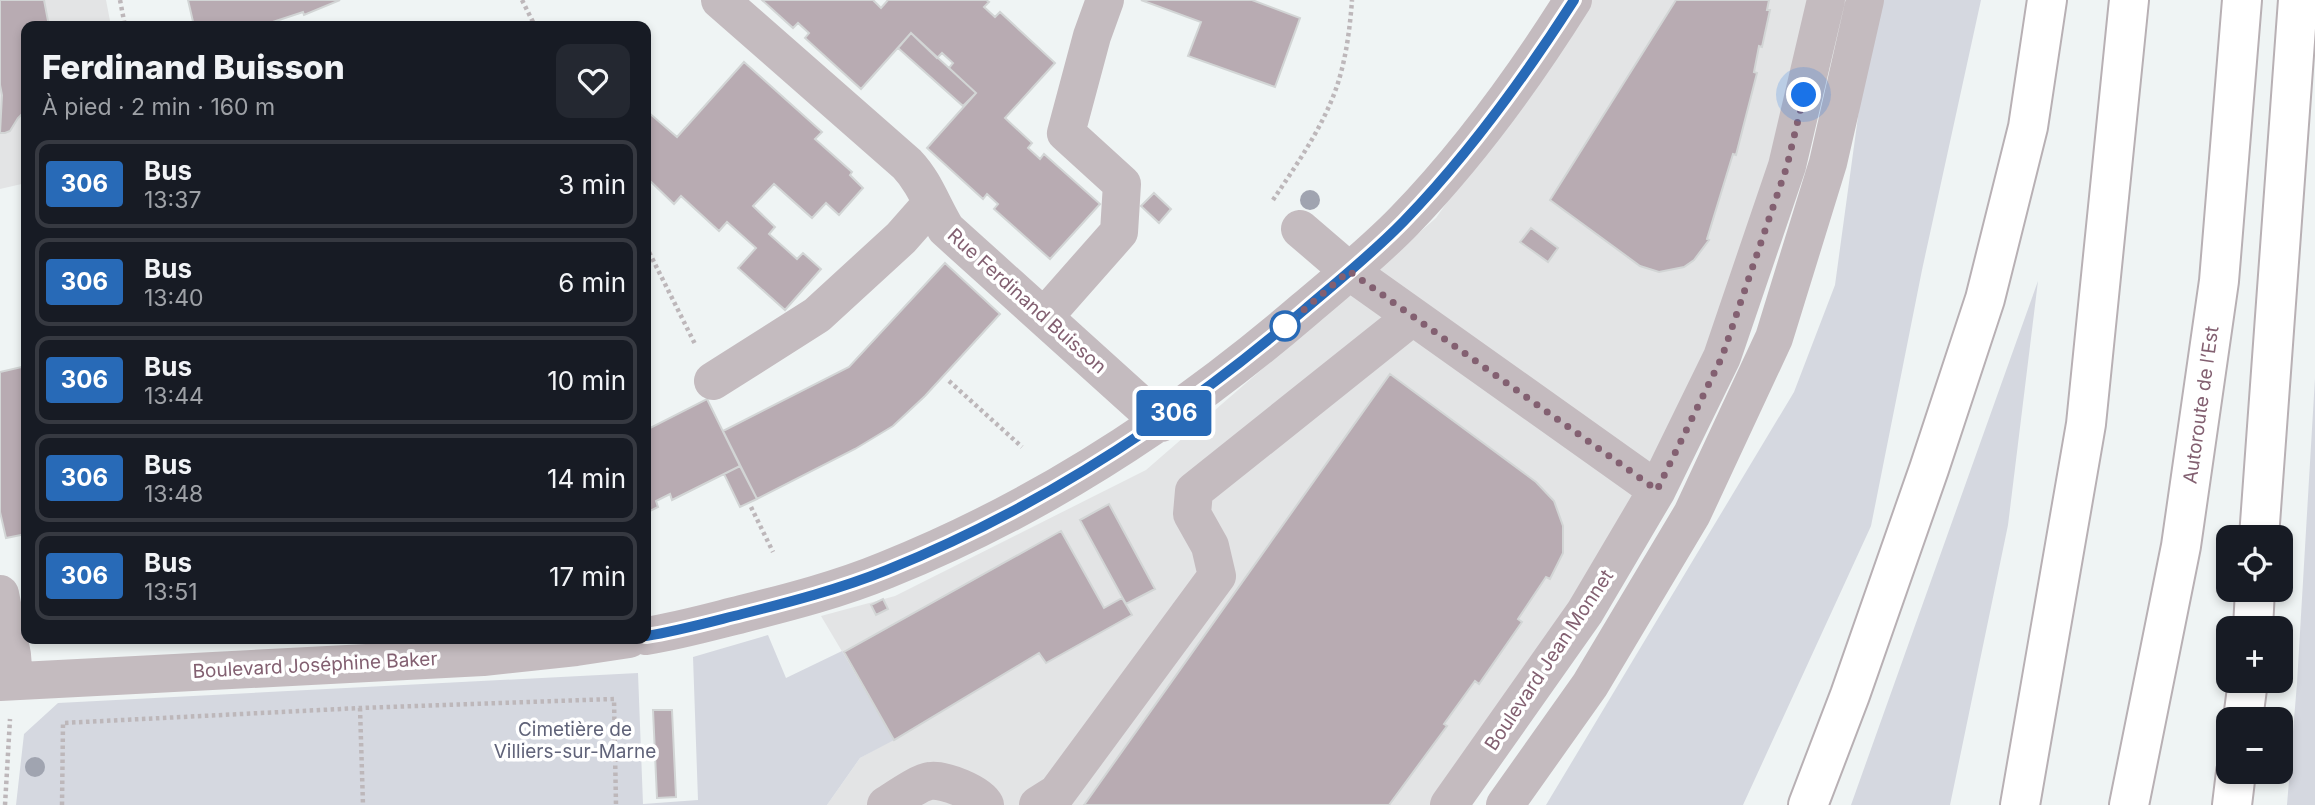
<!DOCTYPE html>
<html lang="fr">
<meta charset="utf-8">
<style>
:root{--surface:#171b24;--page:#242831;--text:#f1f3f6;--muted:#9ea1a6;--line:#363941}
body{margin:0;font-family:Inter,sans-serif;background:var(--page);color:var(--text);height:100vh;display:flex;flex-direction:column;font-size:26px;white-space:nowrap}
*{box-sizing:border-box;margin:0}
p{font-size:23px;color:var(--muted)}
.icon{flex:none;width:38px;height:38px;fill:none;stroke:currentColor;stroke-width:2;stroke-linecap:round;stroke-linejoin:round}
.map{position:relative;flex:1;overflow:hidden}
.side{position:absolute;left:21px;top:21px;width:630px;height:623px;display:flex;flex-direction:column;background:var(--surface);border-radius:14px;box-shadow:0 4px 10px #0003}
.side>*{flex:none}
.badge{padding:0 14px;border-radius:5px;font-size:24px;line-height:46px}
.fabs{position:absolute;left:2216px;top:525px;display:grid;gap:14px}
.fabs a{display:grid;place-items:center;width:77px;height:77px;border-radius:14px;background:var(--surface);box-shadow:0 4px 10px #0003;font-size:35px}
.you{position:absolute;width:35px;height:35px;margin:-18px;border:5px solid #fff;border-radius:50%;background:#1a73e8;box-shadow:0 0 0 10px #1a73e833}
.map>.badge{position:absolute;translate:-50% -50%;box-shadow:0 0 0 4px #fff}
.round{display:grid;place-items:center;flex:none;width:74px;height:74px;border-radius:14px;background:var(--page)}
.overview{display:flex;align-items:center;justify-content:space-between;height:119px;padding:0 21px}
h1{font-size:33px;font-weight:800;line-height:52px}
ul{padding:0;list-style:none}
li{display:flex;align-items:center;gap:21px;height:88px;margin:0 14px 10px;padding:0 7px;border:4px solid var(--line);border-radius:14px}
li div{flex:1}
li b{display:block;font-size:26px}
li em{font-style:normal}
li .badge{min-width:77px;font-weight:700;text-align:center}
.map>svg:first-child{display:block}
.built{fill:#e3e4e5}
.green{fill:#d5d8e0}
.building{fill:#b8abb2;stroke:#d2d5d5;stroke-width:2}
.lines{fill:none;stroke-linecap:round;stroke-linejoin:round}
.highway-casing{stroke:#b8b0b4;stroke-width:42}
.path{stroke:#bdb7ba;stroke-width:4.5;stroke-dasharray:3.5 3.5;stroke-linecap:butt}
.minor{stroke:#c4bbbf;stroke-width:38}
.highway{stroke:#fff;stroke-width:38}
.tree{fill:#a0a4b0}
.line-casing{stroke:#fff;stroke-width:16}
.line{stroke:#286ab7;stroke-width:10}
.walk{stroke:#836071;stroke-width:7;stroke-dasharray:0 12.6}
.stop-dot{fill:#fff;stroke:#286ab7;stroke-width:3.5}
.labels{text-anchor:middle;dominant-baseline:central;stroke-width:7;stroke-linejoin:round;paint-order:stroke}
.street-label{font-size:19px;fill:#836071;stroke:#fff}
.park-label{font-size:19px;fill:#606379;stroke:#fff}
</style>
<div class="map">
<svg width="2315" height="805" viewBox="0 0 2315 805">
<rect width="100%" height="100%" fill="#eff4f4"/>
<!-- built -->
<path class="built" d="M0,0H106L111,26H26V183L0,189Z
M1588,0H1815L1778,163L1710,347L1577,604L1431,805H827L860,758L894,739L821,616L895,596L1146,470L1436,218Z"/>
<!-- green -->
<path class="green" d="M1874,0H1981L1922,270L1871,526L1743,805H1546L1794,392L1835,285Z
M2038,281L2008,525L1950,805H1851Z
M2315,378V805H2287L2297,683Z
M768,635L786,678L842,651L894,740L860,758L827,805H16L24,734L58,703L638,673L643,804L698,800L693,657Z"/>
<!-- building -->
<path class="building" d="M0,0H44L49,26H26V110L18,118L10,131L5,133H0L2,95L0,85Z
M188,0H340L304,15L303,12L270,23L271,26H194Z
M762,0H873L881,8L888,0H986L989,2L984,7L995,17L1000,12L1055,63L1005,118L1032,143L1028,148L1040,159L1044,154L1100,204L1050,259L994,209L998,204L987,194L983,199L927,148L976,93L949,68L953,63L942,53L937,58L911,33L861,89L805,38L809,33L798,23L793,28Z
M1141,0H1252L1300,18L1275,87L1188,56L1201,22Z
M1676,0H1769L1767,10H1770L1762,47L1759,46L1754,72L1757,73L1736,155L1733,154L1707,239L1709,240L1694,260L1684,267L1659,272L1640,266L1550,200Z
M911,33L976,93L963,106L898,48Z
M744,62L822,132L815,139L852,172L850,175L863,188L839,215L826,203L812,218L774,184L753,206L775,227L769,234L797,259L803,253L821,269L785,310L738,268L756,248L727,222L719,231L681,196L674,204L646,177V114L648,112L677,137Z
M1154,193L1171,209L1159,223L1141,206Z
M1531,228L1558,248L1548,262L1520,242Z
M945,263L1000,314L925,396L893,426L855,449L757,499L723,431L849,367Z
M26,366V534L6,538L0,512V372Z
M1390,374L1536,482L1554,501L1563,526V553L1550,579L1546,577L1518,619L1522,622L1479,684L1475,681L1444,724L1447,726L1389,805H1084Z
M707,399L740,466L672,500L670,494L656,501L658,507L646,513V430Z
M740,466L757,499L740,507L724,474Z
M1109,504L1155,589L1126,604L1080,520Z
M1061,531L1104,608L1122,598L1132,615L1046,663L1039,653L894,740L844,652Z
M883,599L888,609L876,615L871,605Z
M653,710H672L676,797L657,798Z"/>
<g class="lines">
<defs>
<path id="highway" d="M2259,537L2298,0
M2253,628L2255,590
M2243,719L2248,681
M1808,805L1850,695L1929,469L1985,299L2028,127L2047,0
M2020,805L2086,424L2129,0
M2129,805L2181,546L2219,281L2242,0
M2232,805L2236,772"/>
</defs>
<!-- highway casing -->
<use href="#highway" class="highway-casing"/>
<!-- path -->
<path class="path" d="M120,0L125,26
M522,0L535,26
M1273,200C1297,164 1323,127 1337,86C1346,59 1350,28 1352,0
M646,246L696,346
M949,381L1022,447
M751,507L773,552
M360,708L363,805
M5,805L10,719
M62,805L63,723L360,708L614,699L616,805"/>
<!-- minor -->
<path class="minor" d="M720,0L907,164C925,183 932,206 946,229L1161,423
M1300,229L1349,271L1657,490
M1044,317L1119,232L1122,184L1066,133L1092,36L1105,0
M713,381L817,315L901,238L931,204
M0,594L12,655L14,681
M646,636C678,631 710,622 742,614C790,602 840,589 886,570C1041,508 1178,418 1304,310C1338,281 1373,253 1404,221C1469,154 1524,78 1573,0
M0,682L483,657L576,647L629,639
M886,805C896,799 920,782 930,781C944,779 979,793 985,805
M1038,805L1057,793L1217,576L1210,546L1192,514L1194,491L1412,317
M1449,805L1585,612L1657,490L1722,357L1787,166L1826,0
M1505,805L1590,685L1692,514L1774,338L1828,163L1865,0"/>
<!-- highway -->
<use href="#highway" class="highway"/>
</g>
<!-- trees -->
<g class="tree">
<circle cx="1310" cy="200" r="10"/>
<circle cx="35" cy="767" r="10"/>
</g>
<g class="lines">
<defs>
<path id="line" d="M646,636C678,631 710,622 742,614C790,602 840,589 887,570C1040,508 1179,417 1304,310C1338,281 1373,253 1404,221C1469,154 1524,78 1574,0"/>
</defs>
<!-- line casing -->
<use href="#line" class="line-casing"/>
<!-- line -->
<use href="#line" class="line"/>
<!-- walk -->
<path class="walk" d="M1285,326L1349,271L1657,490L1722,357L1787,166L1804,95"/>
</g>
<!-- markers -->
<circle class="stop-dot" cx="1285" cy="326" r="14"/>
<g class="labels">
<!-- street labels -->
<g class="street-label">
<text transform="translate(1027 301) rotate(42)">Rue Ferdinand Buisson</text>
<text transform="translate(2201 405) rotate(-82)">Autoroute de l’Est</text>
<text transform="translate(1549 660) rotate(-56)">Boulevard Jean Monnet</text>
<text transform="translate(315 665) rotate(-3)">Boulevard Joséphine Baker</text>
</g>
<!-- park labels -->
<g class="park-label">
<text x="575" y="729">Cimetière de<tspan x="575" dy="22">Villiers-sur-Marne</tspan></text>
</g>
</g>
</svg>
<div class="fabs">
<a><svg class="icon" aria-label="locate" viewBox="0 0 24 24"><circle cx="12" cy="12" r="6"/><path d="M12 2v4M12 18v4M2 12h4M18 12h4"/></svg></a>
<a>+</a>
<a>−</a>
</div>
<div class="you" style="left:1804px;top:95px"></div>
<b class="badge" style="left:1174px;top:413px;background:#286ab7;color:#fff">306</b>
<section class="side">
<div class="overview"><div><h1>Ferdinand Buisson</h1><p>À pied · 2 min · 160 m</p></div><a class="round"><svg class="icon" aria-label="heart" viewBox="0 0 24 24"><path d="M12 20l-8-8c-3-5 5-10 8-4 3-6 11-1 8 4z"/></svg></a></div>
<ul>
<li><span class="badge" style="background:#286ab7;color:#fff">306</span><div><b>Bus</b><p>13:37</p></div><em>3 min</em></li>
<li><span class="badge" style="background:#286ab7;color:#fff">306</span><div><b>Bus</b><p>13:40</p></div><em>6 min</em></li>
<li><span class="badge" style="background:#286ab7;color:#fff">306</span><div><b>Bus</b><p>13:44</p></div><em>10 min</em></li>
<li><span class="badge" style="background:#286ab7;color:#fff">306</span><div><b>Bus</b><p>13:48</p></div><em>14 min</em></li>
<li><span class="badge" style="background:#286ab7;color:#fff">306</span><div><b>Bus</b><p>13:51</p></div><em>17 min</em></li>
</ul>
</section>
</div>
